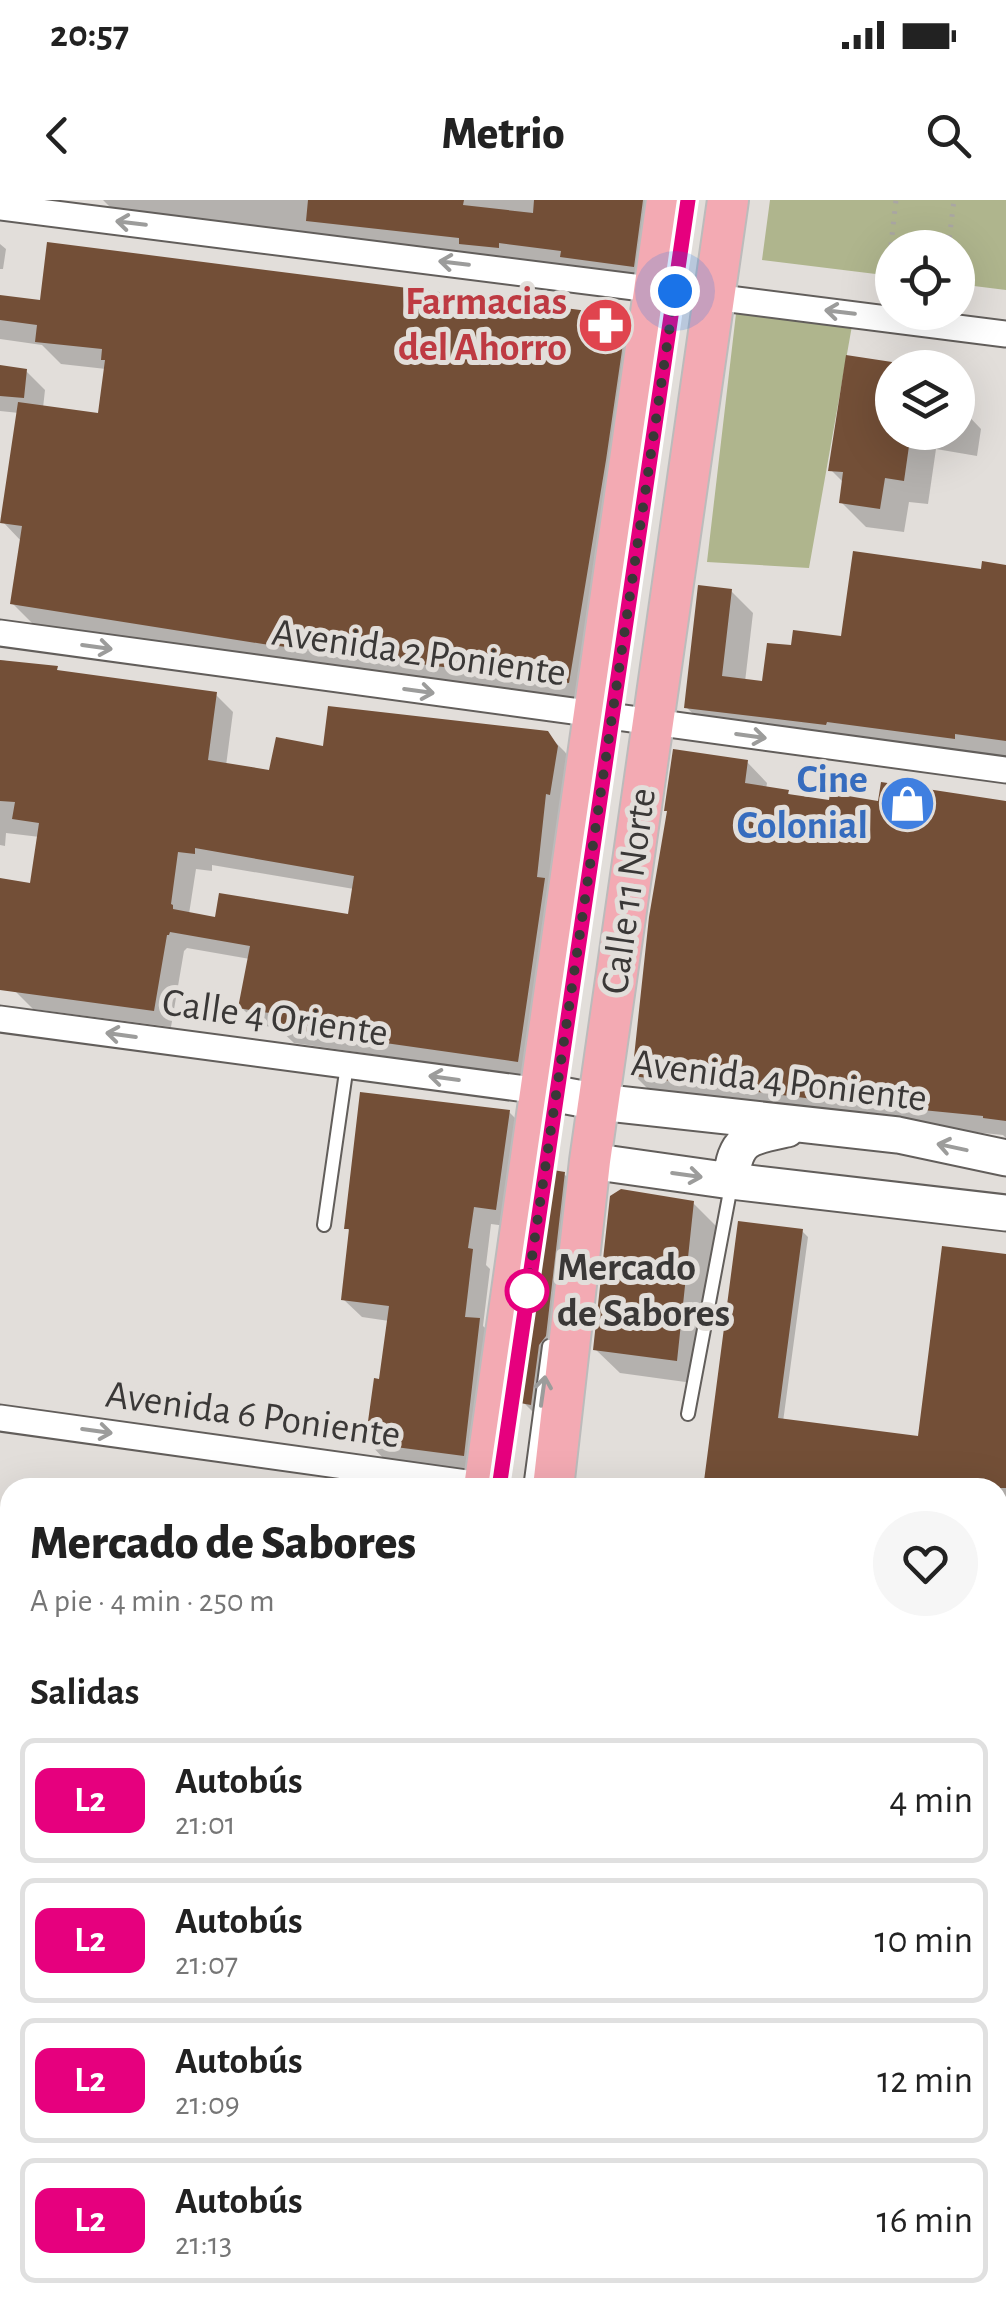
<!DOCTYPE html>
<html lang="es">
<meta charset="utf-8">
<style>
:root{--surface:#fff;--page:#f6f6f6;--text:#222;--muted:#767676;--line:#e0e0e0}
body{margin:0;font-family:"Alegreya Sans",sans-serif;background:var(--page);color:var(--text);height:100vh;display:flex;flex-direction:column;font-size:38px;white-space:nowrap}
*{box-sizing:border-box;margin:0}
p{font-size:32px;color:var(--muted)}
.icon{flex:none;width:55px;height:55px;fill:none;stroke:currentColor;stroke-width:2;stroke-linecap:round;stroke-linejoin:round}
.map{position:relative;flex:1;overflow:hidden}
.details{position:absolute;left:0px;top:1278px;width:1008px;height:842px;display:flex;flex-direction:column;background:var(--surface);border-radius:30px 30px 0 0;box-shadow:0 10px 40px #0002}
.details>*{flex:none}
.badge{padding:0 20px;border-radius:15px;font-size:35px;line-height:65px}
.fabs{position:absolute;left:875px;top:30px;display:grid;gap:20px}
.fabs a{display:grid;place-items:center;width:100px;height:100px;border-radius:50%;background:var(--surface);box-shadow:0 10px 40px #0002;font-size:50px}
.you{position:absolute;width:50px;height:50px;margin:-25px;border:8px solid #fff;border-radius:50%;background:#1a73e8;box-shadow:0 0 0 15px #1a73e833}
.map>.badge{position:absolute;translate:-50% -50%;box-shadow:0 0 0 5px #fff}
h2{padding:0 30px;font-size:38px;line-height:90px}
.round{display:grid;place-items:center;flex:none;width:105px;height:105px;border-radius:52px;background:var(--page)}
.head{display:flex;align-items:center;justify-content:space-between;height:170px;padding:0 30px}
h1{font-size:48px;font-weight:800;line-height:75px}
ul{padding:0;list-style:none}
li{display:flex;align-items:center;gap:30px;height:125px;margin:0 20px 15px;padding:0 10px;border:5px solid var(--line);border-radius:15px}
li div{flex:1}
li b{display:block;font-size:38px}
li em{font-style:normal}
li .badge{min-width:110px;font-weight:700;text-align:center}
.status{display:flex;justify-content:space-between;align-items:center;height:70px;padding:0 50px;background:var(--surface);direction:ltr}
.status svg{height:28px;fill:currentColor}
header{display:flex;justify-content:space-between;align-items:center;height:130px;padding:0 30px;background:var(--surface);font-size:45px;font-weight:800}
.map>svg:first-child{display:block}
.green{fill:#afb58d}
.shadow{fill:#0003;fill-rule:evenodd}
.building{fill:#734f37;fill-rule:evenodd}
.lines{fill:none;stroke-linecap:round;stroke-linejoin:round}
.service-casing{stroke:#625e5b;stroke-width:16}
.minor-casing{stroke:#625e5b;stroke-width:29}
.secondary-casing{stroke:#625e5b;stroke-width:39}
.primary-casing{stroke:#bcbbbb;stroke-width:44}
.path{stroke:#aaa6a3;stroke-width:5;stroke-dasharray:2.5 8;stroke-linecap:butt}
.service{stroke:#fff;stroke-width:12}
.minor{stroke:#fff;stroke-width:25}
.secondary{stroke:#fff;stroke-width:35}
.primary{stroke:#f3aab3;stroke-width:40}
.oneway{stroke:#9c9c9b}
.line-casing{stroke:#fff;stroke-width:22}
.line{stroke:#e6007e;stroke-width:15}
.walk{stroke:#3a3837;stroke-width:10;stroke-dasharray:0 18}
.stop-dot{fill:#fff;stroke:#e6007e;stroke-width:5}
.labels{text-anchor:middle;dominant-baseline:central;stroke-width:10;stroke-linejoin:round;paint-order:stroke}
.health-label{font-size:40px;font-weight:bold;fill:#be3a42;stroke:#e2deda;text-anchor:end}
.street-label{font-size:40px;fill:#3a3837;stroke:#e2deda}
.shop-label{font-size:40px;font-weight:bold;fill:#366cbe;stroke:#e2deda;text-anchor:end}
.stop-label{font-size:40px;font-weight:bold;fill:#3a3837;stroke:#e2deda;text-anchor:start}
</style>
<div class="status"><b>20:57</b><svg viewBox="0 0 49 12"><path d="M0 12V9h3v3zM5 12V6h3v6zM10 12V3h3v9zM15 12V0h3v12zM26 1h20v11H26zM47 4h2v5h-2z"/></svg></div>
<header><svg class="icon" aria-label="back" viewBox="0 0 24 24"><path d="M15 5l-7 7 7 7"/></svg>Metrio<svg class="icon" aria-label="search" viewBox="0 0 24 24"><circle cx="10" cy="10" r="6"/><path d="M15 15l6 6"/></svg></header>
<div class="map">
<svg width="1006" height="2118" viewBox="0 0 1006 2118">
<rect width="100%" height="100%" fill="#e2deda"/>
<!-- green -->
<path class="green" d="M770,0H1006V90L958,84V48H892V76L762,60Z
M737,105L853,120L809,368L707,362Z"/>
<!-- shadow -->
<path class="shadow" d="M103,0H673L652,85L119,16Z
M0,44L6,49L3,69H0Z
M0,98L42,103L625,118L648,141L591,505L36,427L13,404L22,342L3,322L19,213L0,211V168L26,171L45,190L43,208L100,215L106,169L61,164L42,145L0,139Z
M848,158L905,168H892V232H958V205L981,229L977,256L936,249L928,304L909,302L904,332L866,327L841,302L844,283L831,270Z
M1006,367V559L709,529L686,507L731,391L753,413L745,482L764,484L793,448L843,439L983,372Z
M0,460L56,469L61,473L216,495L233,512L226,566L271,573L325,548L547,534L565,552L575,566L535,878L294,843L278,828L259,825L241,807L250,759L187,748L184,751L171,827L33,809L0,776V681L32,686L40,637L6,633L5,646L0,645ZM212,665L354,689L350,717L217,720L189,714L196,669L212,671Z
M747,562L767,583L766,589L788,593L792,597L831,603H1006V938L1003,935L843,919L655,896L635,876Z
M509,912L527,930L513,1027L491,1024L486,1065L490,1069L483,1126L497,1139L482,1273L386,1261L368,1242L381,1182L389,1121L362,1117L343,1099L351,1033L347,1028Z
M564,974L583,993L542,1221L523,1202Z
M693,1003L718,1028L700,1184L620,1173L595,1149Z
M802,1031L808,1037L783,1222L920,1239L1006,1057V1323L998,1321V1288H726L712,1286L707,1280Z
M0,1992L10,1993V2110H235L234,2118H89L74,2116V2118H0Z"/>
<!-- building -->
<path class="building" d="M308,0H464L463,5L533,13L534,0H643L634,67L560,57L561,51L499,43V48L459,44V38L306,21Z
M47,42L627,116L606,260L569,483L263,444L10,404L22,326L0,323L18,202L98,213L105,160H101L102,149L35,142L37,125L0,120V95L40,100Z
M846,155L892,162V232H911L904,281L885,278L880,309L839,303L843,272L828,271Z
M0,165L27,169L24,198L0,196Z
M853,351L981,369L982,361L1006,365V541L955,534V539L827,522L826,525L684,508L698,385L732,389L722,476L762,481L767,443L791,445L793,430L841,436Z
M0,460L58,466L57,470L217,492L208,560L269,570L276,537L323,546L328,506L548,531L558,546L550,595L546,594L537,677L545,678L518,862L273,827L275,814L238,808L250,746L170,732L169,735H167L154,811L0,790V678L30,683L39,623L12,619L15,602L0,601ZM195,648L354,676L348,714L219,693L215,717L173,709V705L171,704L178,652L195,654Z
M673,549L748,560L745,583L789,590L788,594L829,600L830,593L878,601L881,582L1006,601V921L983,918V916L821,900L632,876L649,717L667,611H664Z
M360,892L510,910L496,1010L474,1007L468,1048L473,1049L465,1117L480,1118L464,1256L365,1243L374,1178L379,1179L389,1106L341,1100L349,1029H344Z
M553,970L565,972L546,1136L539,1145L531,1205L520,1203Z
M621,989L694,1001L677,1161L593,1150L610,996Z
M738,1021L803,1029L778,1218L918,1236L942,1046L1006,1054V1288H755L704,1281Z"/>
<g class="lines">
<defs>
<path id="service" d="M656,221L687,0
M324,1025L347,865
M688,1214L731,986
M530,1288L549,1146
M998,1532L1006,1537
M998,1872H1006
M954,2118L965,2110"/>
<path id="minor" d="M0,7L1006,134
M0,433L1006,570
M0,819L540,891
M0,1218L495,1287
M998,1354L1006,1355
M0,1593L10,1594
M998,1724L1006,1725
M1005,2091L1006,2078"/>
<path id="secondary" d="M540,891L599,902L898,935L1006,958
M590,961L731,981L1006,1013
M731,981C735,938 748,937 787,929
M0,1959L10,1960"/>
<path id="primary" d="M484,1288L667,0
M553,1288L590,961L728,0
M366,2118L367,2110
M434,2118L435,2110"/>
</defs>
<!-- service casing -->
<use href="#service" class="service-casing"/>
<!-- minor casing -->
<use href="#minor" class="minor-casing"/>
<!-- secondary casing -->
<use href="#secondary" class="secondary-casing"/>
<!-- primary casing -->
<use href="#primary" class="primary-casing"/>
<!-- path -->
<path class="path" d="M948,48L954,0
M892,63H889L896,0"/>
<!-- service -->
<use href="#service" class="service"/>
<!-- minor -->
<use href="#minor" class="minor"/>
<!-- secondary -->
<use href="#secondary" class="secondary"/>
<!-- primary -->
<use href="#primary" class="primary"/>
</g>
<!-- one-way arrows -->
<defs><path id="oneway-shaft" d="M-6 0H5M1.5-3L5.5 0L1.5 3" fill="none" stroke-width="1.6" stroke-linecap="round" stroke-linejoin="round" transform="scale(2.5)"/></defs>
<g class="oneway">
<use href="#oneway-shaft" transform="translate(131 23) rotate(-173)"/>
<use href="#oneway-shaft" transform="translate(454 63) rotate(-173)"/>
<use href="#oneway-shaft" transform="translate(840 112) rotate(-173)"/>
<use href="#oneway-shaft" transform="translate(97 447) rotate(8)"/>
<use href="#oneway-shaft" transform="translate(419 491) rotate(8)"/>
<use href="#oneway-shaft" transform="translate(751 536) rotate(8)"/>
<use href="#oneway-shaft" transform="translate(121 835) rotate(-172)"/>
<use href="#oneway-shaft" transform="translate(444 878) rotate(-172)"/>
<use href="#oneway-shaft" transform="translate(952 947) rotate(-168)"/>
<use href="#oneway-shaft" transform="translate(687 975) rotate(8)"/>
<use href="#oneway-shaft" transform="translate(543 1191) rotate(-82)"/>
<use href="#oneway-shaft" transform="translate(97 1231) rotate(8)"/>
</g>
<g class="lines">
<defs>
<path id="line" d="M499,1288L688,0"/>
</defs>
<!-- line casing -->
<use href="#line" class="line-casing"/>
<!-- line -->
<use href="#line" class="line"/>
<!-- walk -->
<path class="walk" d="M527,1091L675,91"/>
</g>
<!-- icons -->
<defs>
<symbol id="pharmacy-disc" viewBox="-11 -11 22 22"><circle r="9.5" fill="#e0444e" stroke="#e2deda"/><path d="M-2-6h4v4h4v4h-4v4h-4v-4h-4v-4h4Z" fill="#fff"/></symbol>
<symbol id="shop-disc" viewBox="-11 -11 22 22"><circle r="9.5" fill="#3f7fe0" stroke="#e2deda"/><path d="M-5-2.5h2.3a2.7 3.5 0 0 1 5.4 0H5L5.5 6h-11ZM-1.5-2.5h3a1.5 2.3 0 0 0-3 0Z" fill="#fff"/></symbol>
</defs>
<g fill-rule="evenodd">
<use href="#pharmacy-disc" x="574" y="94" width="63" height="63"/>
<use href="#shop-disc" x="876" y="572" width="63" height="63"/>
</g>
<!-- markers -->
<circle class="stop-dot" cx="527" cy="1091" r="20"/>
<g class="labels">
<!-- health labels -->
<g class="health-label">
<text x="567" y="102">Farmacias<tspan x="567" dy="46">del Ahorro</tspan></text>
</g>
<!-- street labels -->
<g class="street-label">
<text transform="translate(419 453) rotate(8)">Avenida 2 Poniente</text>
<text transform="translate(629 691) rotate(-82)">Calle 11 Norte</text>
<text transform="translate(275 818) rotate(8)">Calle 4 Oriente</text>
<text transform="translate(779 881) rotate(7)">Avenida 4 Poniente</text>
<text transform="translate(253 1215) rotate(8)">Avenida 6 Poniente</text>
</g>
<!-- shop labels -->
<g class="shop-label">
<text x="868" y="580">Cine<tspan x="868" dy="46">Colonial</tspan></text>
</g>
<!-- stop labels -->
<g class="stop-label">
<text x="557" y="1068">Mercado<tspan x="557" dy="46">de Sabores</tspan></text>
</g>
</g>
</svg>
<div class="fabs">
<a><svg class="icon" aria-label="locate" viewBox="0 0 24 24"><circle cx="12" cy="12" r="6"/><path d="M12 2v4M12 18v4M2 12h4M18 12h4"/></svg></a>
<a><svg class="icon" aria-label="layers" viewBox="0 0 24 24"><path d="M12 4l9 5-9 5-9-5zM3 14l9 5 9-5"/></svg></a>
</div>
<div class="you" style="left:675px;top:91px"></div>
<section class="details">
<div class="head"><div><h1>Mercado de Sabores</h1><p>A pie · 4 min · 250 m</p></div><a class="round"><svg class="icon" aria-label="heart" viewBox="0 0 24 24"><path d="M12 20l-8-8c-3-5 5-10 8-4 3-6 11-1 8 4z"/></svg></a></div>
<h2>Salidas</h2>
<ul>
<li><span class="badge" style="background:#e6007e;color:#fff">L2</span><div><b>Autobús</b><p>21:01</p></div><em>4 min</em></li>
<li><span class="badge" style="background:#e6007e;color:#fff">L2</span><div><b>Autobús</b><p>21:07</p></div><em>10 min</em></li>
<li><span class="badge" style="background:#e6007e;color:#fff">L2</span><div><b>Autobús</b><p>21:09</p></div><em>12 min</em></li>
<li><span class="badge" style="background:#e6007e;color:#fff">L2</span><div><b>Autobús</b><p>21:13</p></div><em>16 min</em></li>
</ul>
</section>
</div>
